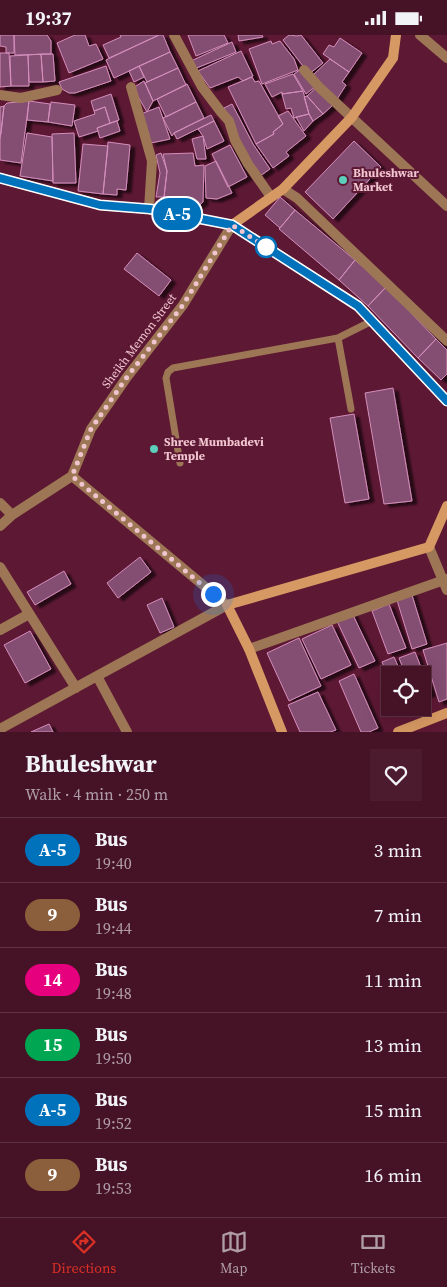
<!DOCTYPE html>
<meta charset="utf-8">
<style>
:root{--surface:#461226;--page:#4d1b2e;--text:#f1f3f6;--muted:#b09ea7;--line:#5e3243;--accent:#d93025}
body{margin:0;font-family:"Source Serif 4",serif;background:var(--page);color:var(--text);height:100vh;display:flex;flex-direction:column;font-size:19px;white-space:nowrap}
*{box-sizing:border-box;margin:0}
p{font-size:16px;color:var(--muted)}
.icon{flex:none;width:28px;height:28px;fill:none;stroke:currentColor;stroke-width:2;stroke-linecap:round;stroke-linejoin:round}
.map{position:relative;height:697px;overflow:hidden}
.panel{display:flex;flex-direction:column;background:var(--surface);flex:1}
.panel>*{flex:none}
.badge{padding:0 10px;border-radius:16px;font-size:18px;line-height:32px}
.tools{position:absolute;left:381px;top:631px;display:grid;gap:10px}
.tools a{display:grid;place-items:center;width:50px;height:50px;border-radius:0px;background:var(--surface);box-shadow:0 5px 20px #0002,0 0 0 1px var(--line);font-size:25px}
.you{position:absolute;width:25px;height:25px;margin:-12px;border:4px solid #fff;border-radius:50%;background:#1a73e8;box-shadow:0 0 0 8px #1a73e833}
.map>.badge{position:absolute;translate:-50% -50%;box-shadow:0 0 0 2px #fff}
.round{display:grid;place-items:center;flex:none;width:52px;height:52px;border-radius:0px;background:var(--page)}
.head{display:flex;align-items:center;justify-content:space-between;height:85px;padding:0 25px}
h1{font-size:24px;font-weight:700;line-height:38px}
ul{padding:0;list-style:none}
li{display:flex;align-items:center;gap:15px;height:65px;padding:0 25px;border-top:1px solid var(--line)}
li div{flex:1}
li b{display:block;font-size:19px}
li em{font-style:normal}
li .badge{min-width:55px;font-weight:700;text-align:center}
.status{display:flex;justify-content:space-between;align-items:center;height:35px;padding:0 25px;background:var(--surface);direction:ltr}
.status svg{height:14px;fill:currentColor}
.dock{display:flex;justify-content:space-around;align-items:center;height:70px;border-top:1px solid var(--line);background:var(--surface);font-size:14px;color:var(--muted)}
.dock a{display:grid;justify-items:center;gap:2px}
.dock .active{color:var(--accent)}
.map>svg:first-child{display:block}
.building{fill:#844d72;stroke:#d48ebc;filter:url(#shadow)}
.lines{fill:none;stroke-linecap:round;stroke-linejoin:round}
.lane{stroke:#9d7655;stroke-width:7}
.street{stroke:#9d7655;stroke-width:10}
.secondary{stroke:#d79963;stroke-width:10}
.line-casing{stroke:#fff;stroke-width:11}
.line{stroke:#0072bc;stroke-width:8}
.walk{stroke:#f0c5d0;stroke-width:5;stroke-dasharray:0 9}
.poi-dot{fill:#5ccebb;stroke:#5d1833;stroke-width:2}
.stop-dot{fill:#fff;stroke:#0072bc;stroke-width:2.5}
.labels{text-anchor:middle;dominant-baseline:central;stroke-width:4;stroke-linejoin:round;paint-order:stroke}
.poi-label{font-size:12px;font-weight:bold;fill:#f0c5d0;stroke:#5d1833;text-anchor:start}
.street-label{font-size:12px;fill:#f0c5d0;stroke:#5d1833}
</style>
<div class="status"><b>19:37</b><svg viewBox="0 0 49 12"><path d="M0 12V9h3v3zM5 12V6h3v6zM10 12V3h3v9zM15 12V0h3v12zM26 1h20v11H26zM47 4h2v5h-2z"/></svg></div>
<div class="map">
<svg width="447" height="697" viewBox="0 0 447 697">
<defs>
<filter id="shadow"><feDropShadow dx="5" dy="3" stdDeviation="1" flood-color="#0009"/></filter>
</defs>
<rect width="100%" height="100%" fill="#5d1833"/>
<!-- building -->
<path class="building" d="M0,0H14V18H6V12L0,11Z
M14,0H47L51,6V19L15,20Z
M75,0H85L89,11L96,9L103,24L69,38L57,8Z
M120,0H159L109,23L103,10L121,2Z
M159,0H163L170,17L114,43L106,25Z
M188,0H224L228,8L196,21Z
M238,0H262L263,2L239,6Z
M289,0L297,1L301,0L323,28L309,39L283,5Z
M340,3L362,18L349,37L323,19L329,10L334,12Z
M271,6L272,9L280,6L294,24L298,35L262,49L249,14Z
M232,7L236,17L194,34L191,26Z
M241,16L253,41L243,46L238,42L210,53L198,36Z
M170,17L178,33L147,47L139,31Z
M0,18H9L11,51L0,52Z
M41,19H53L55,46L43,47Z
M41,19L43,47H29L28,20Z
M28,20L29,51H11L10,21Z
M330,24L349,37L342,47L346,50L337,64L313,40Z
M106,31L111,46L75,58H69L62,54L59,47Z
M139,31L144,42L134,47L129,36Z
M178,33L186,50L153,66L145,48Z
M301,34L316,51L306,59L294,39Z
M293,39L303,56L282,59V57L272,62L265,49Z
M252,42L255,47L259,46L283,89L273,97L274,99L256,109L228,52Z
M144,46L153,66L147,77L133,53Z
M187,49L196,67L166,82L157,64Z
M317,52L333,70L323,79L307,61Z
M303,56L309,79L294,83L291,73L286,74L282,59Z
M111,59L119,85L110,88L105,72L94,76L91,66Z
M307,61L323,79L313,86L309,79L304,62Z
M29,66L21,128L0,125V105L4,71L7,68Z
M29,66L50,69L48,87L27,85Z
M51,67L75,70L72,91L48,87Z
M196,67L204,83L174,98L172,101L163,83Z
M232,69L253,109L270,134L260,141L240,111L224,73Z
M4,71L1,99H0V72Z
M105,72L110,88L97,93L98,96L79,102L74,86L95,79L94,76Z
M159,72L170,104L151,108L141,79Z
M288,76L306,101L286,117L289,121L273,133L256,109L274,99L273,97L283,89L278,81Z
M309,79L313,86L304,96L296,82Z
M211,80L214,86L177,104L174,98Z
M117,86L120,96L100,103L97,93Z
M214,86L224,106L207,114L203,101L198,94Z
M27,98L52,102L53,146L20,141Z
M74,98L76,148H53L52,99Z
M203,101L206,124H197L192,104Z
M354,106L381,132L333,184L305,157Z
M108,107L130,110L126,155L117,154V160L103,159Z
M83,109L108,111L103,159L78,156Z
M230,110L247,142L228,152L212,119Z
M161,118L167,136L164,162H156L160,138L156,120Z
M193,118L195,131L204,130L203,167L198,171H177L170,170L161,165L164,162L167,136L163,119Z
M216,126L232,158L217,164L206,163L205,131Z
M280,162L295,175L280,193L265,180Z
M295,175L355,225L339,245L279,194Z
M137,218L171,245L159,261L124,234Z
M355,225L386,252L368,271L339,245Z
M386,252L436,304L418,323L368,271Z
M436,304L447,315V339L441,345L418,323Z
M393,353L412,466L384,469L365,358Z
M354,379L369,464L345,468L330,383Z
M140,522L151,537L118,563L107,548Z
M64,536L71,549L35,570L27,557Z
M411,557L427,609L412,614L396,562Z
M162,563L174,592L160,598L147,570Z
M389,569L406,613L388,619L372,576Z
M352,578L375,626L359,633L337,586Z
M332,590L351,630L321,644L302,604Z
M30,596L51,634L25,648L4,610Z
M299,603L321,651L289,666L267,618Z
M447,608V664L439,667L423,615Z
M415,617L431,658L422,661V640H406L399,623Z
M394,622L402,640H390V646L382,627Z
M354,639L378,693L369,697H361L339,646Z
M318,657L336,695L330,697H300L288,670Z
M49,689L53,697H31Z"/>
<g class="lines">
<!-- lane -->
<path class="lane" d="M338,303L351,374
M180,428L166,343L168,337L173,333L338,303L372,286"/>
<!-- street -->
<path class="street" d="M174,0L202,52L221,77L229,86L235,105L248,129L271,162
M420,0L447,23
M304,35L320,53L447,171
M131,52L152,126L149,174
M0,60L21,63L57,55
M283,154L297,163L447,306
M0,468L12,480
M0,491L12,480L72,441L91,394L127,342L183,270L232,190
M429,512L447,555
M0,532L76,653
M0,595L29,579
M249,614L447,544
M97,641L127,697
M0,694L227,570L72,441"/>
<!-- secondary -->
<path class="secondary" d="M0,143L100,170L149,174L232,190L358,271L447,366
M232,190L283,154L352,82L393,23L396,0
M282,697L249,614L227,570L429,512L447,471
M398,697L447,678"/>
</g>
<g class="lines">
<defs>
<path id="line" d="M0,143L100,170L150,174L232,190L358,271L447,366"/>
</defs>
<!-- line casing -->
<use href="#line" class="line-casing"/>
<!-- line -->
<use href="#line" class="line"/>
<!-- walk -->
<path class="walk" d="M213,559L72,441L91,394L127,342L183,270L232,190L266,212"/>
</g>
<!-- markers -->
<g class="poi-dot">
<circle cx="343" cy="145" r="5"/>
<circle cx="154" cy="414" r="5"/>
</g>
<circle class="stop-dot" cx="266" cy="212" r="10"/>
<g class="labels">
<!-- poi labels -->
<g class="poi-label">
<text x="353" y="138">Bhuleshwar<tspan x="353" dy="14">Market</tspan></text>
<text x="164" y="407">Shree Mumbadevi<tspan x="164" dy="14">Temple</tspan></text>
</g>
<!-- street labels -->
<g class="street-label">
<text transform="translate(139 306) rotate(-53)">Sheikh Memon Street</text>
</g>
</g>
</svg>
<div class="tools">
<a><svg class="icon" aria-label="locate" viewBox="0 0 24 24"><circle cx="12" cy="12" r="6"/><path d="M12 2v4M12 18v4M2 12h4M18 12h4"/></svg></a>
</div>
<div class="you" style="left:213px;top:559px"></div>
<b class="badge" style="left:177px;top:179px;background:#0072bc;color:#fff">A-5</b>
</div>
<section class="panel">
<div class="head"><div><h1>Bhuleshwar</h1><p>Walk · 4 min · 250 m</p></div><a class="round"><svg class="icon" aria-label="heart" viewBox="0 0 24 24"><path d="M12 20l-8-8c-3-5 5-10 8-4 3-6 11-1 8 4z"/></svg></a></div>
<ul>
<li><span class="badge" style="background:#0072bc;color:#fff">A-5</span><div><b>Bus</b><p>19:40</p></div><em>3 min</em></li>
<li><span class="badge" style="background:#8b5e3c;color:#fff">9</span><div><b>Bus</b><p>19:44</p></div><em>7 min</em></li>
<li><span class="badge" style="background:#e6007e;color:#fff">14</span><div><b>Bus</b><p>19:48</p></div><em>11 min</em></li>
<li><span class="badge" style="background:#00a651;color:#fff">15</span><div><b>Bus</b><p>19:50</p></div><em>13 min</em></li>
<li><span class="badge" style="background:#0072bc;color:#fff">A-5</span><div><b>Bus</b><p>19:52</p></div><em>15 min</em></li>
<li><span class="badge" style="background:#8b5e3c;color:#fff">9</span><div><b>Bus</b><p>19:53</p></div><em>16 min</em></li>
</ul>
</section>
<nav class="dock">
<a class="active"><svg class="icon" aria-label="directions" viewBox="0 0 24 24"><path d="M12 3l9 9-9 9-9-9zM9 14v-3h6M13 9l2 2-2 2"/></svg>Directions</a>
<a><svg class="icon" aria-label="map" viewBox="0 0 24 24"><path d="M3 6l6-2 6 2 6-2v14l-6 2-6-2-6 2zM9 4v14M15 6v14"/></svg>Map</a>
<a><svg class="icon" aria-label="tickets" viewBox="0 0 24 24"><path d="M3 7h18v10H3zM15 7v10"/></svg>Tickets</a>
</nav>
